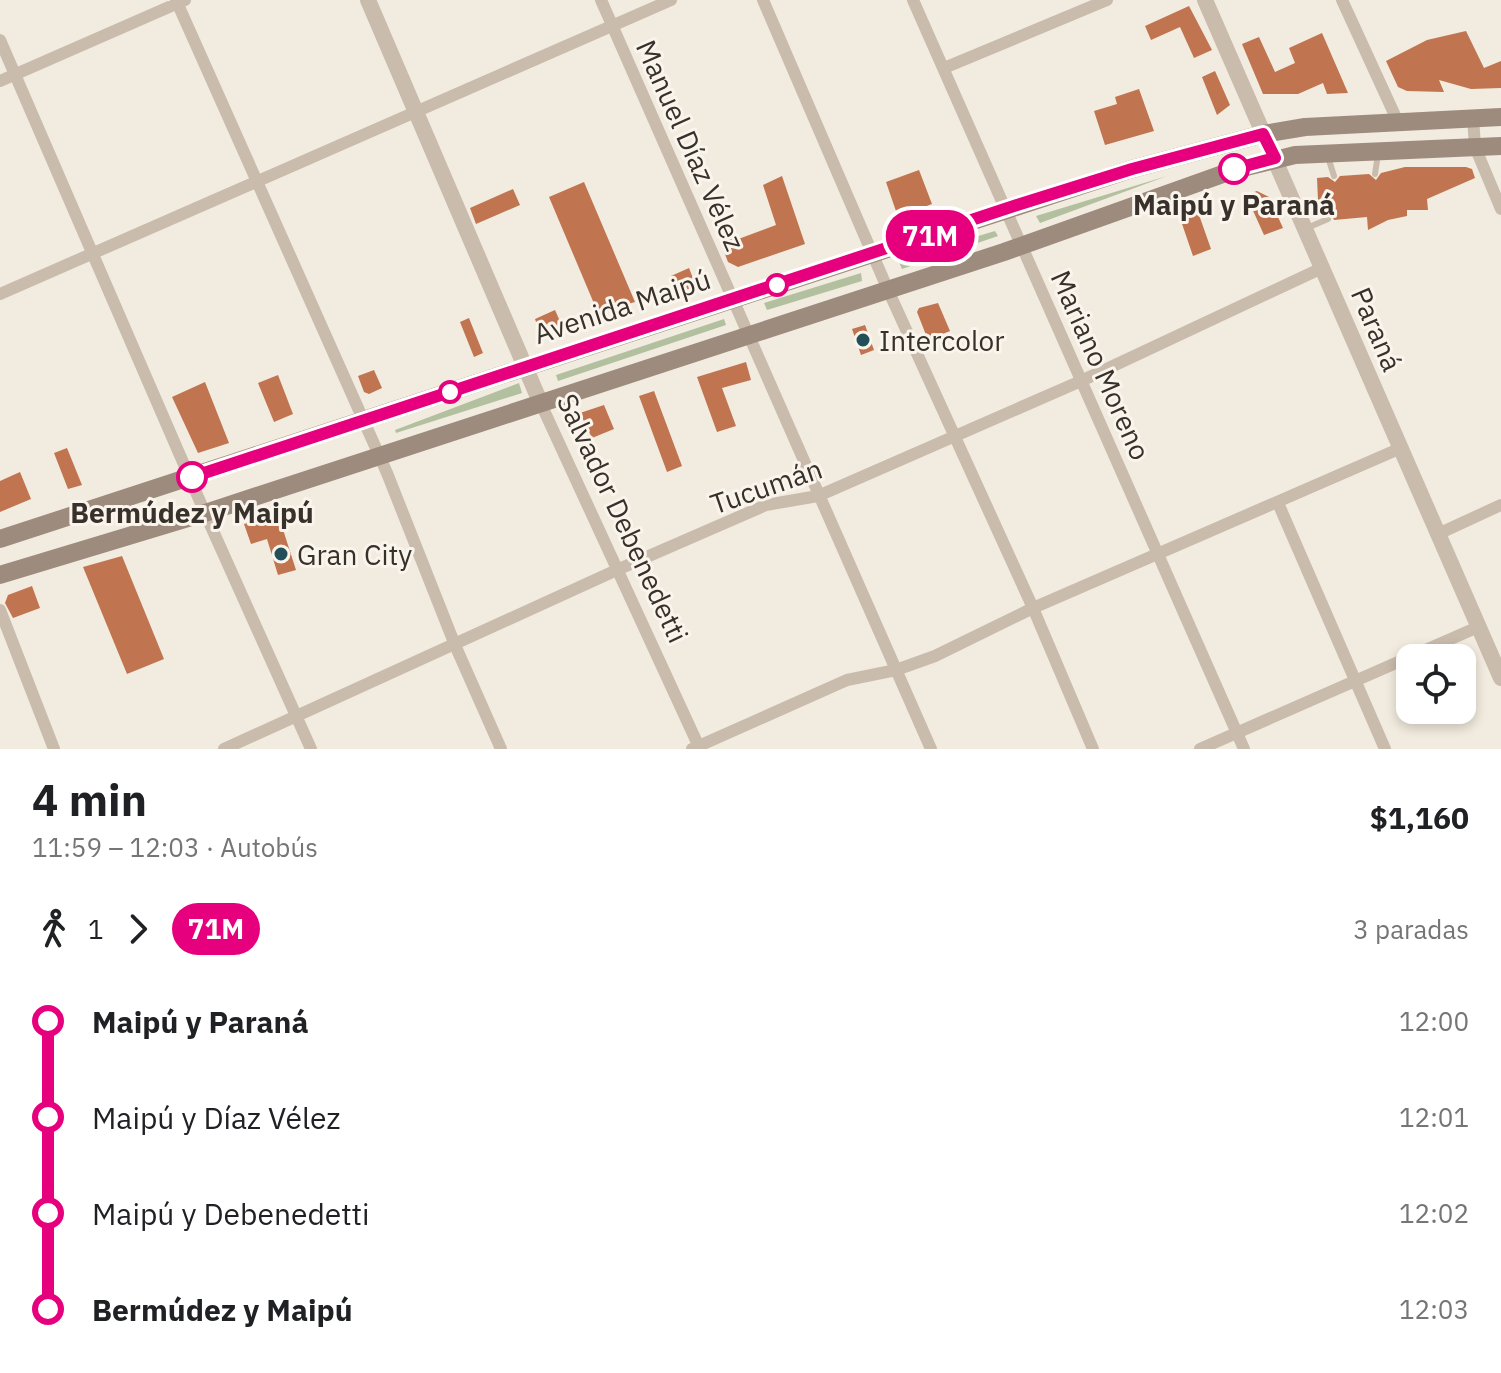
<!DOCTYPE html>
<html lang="es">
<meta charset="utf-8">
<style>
:root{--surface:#fff;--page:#f6f6f6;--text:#202124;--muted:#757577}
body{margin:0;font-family:"IBM Plex Sans",sans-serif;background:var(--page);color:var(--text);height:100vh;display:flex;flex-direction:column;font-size:30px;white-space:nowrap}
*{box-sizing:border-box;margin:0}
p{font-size:26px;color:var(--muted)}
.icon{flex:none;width:44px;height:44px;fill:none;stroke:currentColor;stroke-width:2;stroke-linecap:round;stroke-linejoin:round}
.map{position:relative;height:749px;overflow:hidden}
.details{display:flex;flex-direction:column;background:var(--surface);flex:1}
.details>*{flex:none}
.badge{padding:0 16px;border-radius:26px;font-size:28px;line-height:52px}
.buttons{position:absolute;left:1396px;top:644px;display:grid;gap:16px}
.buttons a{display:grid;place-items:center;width:80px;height:80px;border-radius:16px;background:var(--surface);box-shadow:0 4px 12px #0003;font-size:40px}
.map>.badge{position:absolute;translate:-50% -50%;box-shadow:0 0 0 4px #fff}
.legs{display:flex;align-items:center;gap:12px;height:88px;padding:0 32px;font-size:26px}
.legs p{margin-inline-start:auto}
.overview{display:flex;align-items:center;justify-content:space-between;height:136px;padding:0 32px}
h1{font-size:44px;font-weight:700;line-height:60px}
ul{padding:0 32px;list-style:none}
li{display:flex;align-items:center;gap:28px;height:96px;font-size:30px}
li i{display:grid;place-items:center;width:12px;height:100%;margin:0 10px;background:currentColor}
li i::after{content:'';width:20px;height:20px;margin:-10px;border:6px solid;border-radius:50%;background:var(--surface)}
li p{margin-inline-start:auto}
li:first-child i{background:linear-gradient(#0000 50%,currentColor 0)}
li:last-child i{background:linear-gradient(currentColor 50%,#0000 0)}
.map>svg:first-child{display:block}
.green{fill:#b3c0a0}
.building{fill:#c0744f}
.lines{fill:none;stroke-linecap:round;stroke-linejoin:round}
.service{stroke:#cabcac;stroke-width:6}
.minor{stroke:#cabcac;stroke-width:12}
.tertiary{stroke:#cabcac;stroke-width:16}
.secondary{stroke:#9d8b7d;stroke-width:18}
.line-1-casing{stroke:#fff;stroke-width:18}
.line-1{stroke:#e6007e;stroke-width:12}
.stop-1-dot{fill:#fff;stroke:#e6007e;stroke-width:4}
.poi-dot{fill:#224f58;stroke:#f9f4ec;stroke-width:3}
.labels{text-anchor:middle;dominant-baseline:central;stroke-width:6;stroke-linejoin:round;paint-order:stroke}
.street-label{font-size:28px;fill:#38302a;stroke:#f9f4ec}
.stop-label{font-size:28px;font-weight:bold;fill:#38302a;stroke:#f9f4ec}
.poi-label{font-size:28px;fill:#38302a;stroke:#f9f4ec;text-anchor:start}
</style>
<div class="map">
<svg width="1501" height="749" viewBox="0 0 1501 749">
<rect width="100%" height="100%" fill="#f2ebdf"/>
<!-- green -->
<path class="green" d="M1167,176L1040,223L1036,216Z
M995,231L998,236L902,269L898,260Z
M861,273L862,281L767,310L764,303Z
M724,319L726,325L558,381L556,375Z
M519,383L522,393L396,433L395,430Z"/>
<!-- building -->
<path class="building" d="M1189,6L1212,50L1194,58L1180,27L1151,40L1145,26Z
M1466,31L1484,68L1501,61V88L1471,89L1439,80L1444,92L1407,91L1398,87L1386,61L1427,40Z
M1322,33L1348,93L1327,94L1323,83L1298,94H1263L1242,44L1259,37L1275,72L1295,63L1289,48Z
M1215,71L1230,105L1217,115L1202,77Z
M1139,89L1154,131L1105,145L1094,111L1117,104L1115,97Z
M1405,167H1466L1472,169L1475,178L1427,199L1428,210H1407V216L1388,220L1368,230L1367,217L1334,220L1332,215L1324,212L1326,203L1318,200L1317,178L1328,177L1335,182L1340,176L1369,174L1376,180L1381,173Z
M919,170L932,204L898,217L886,182Z
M782,176L805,244L738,267L728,262L720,241L731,237L733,241L776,225L763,185Z
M584,182L635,302L598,313L549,197Z
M513,189L520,205L476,224L470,208Z
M1257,191L1269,197L1283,228L1264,235L1246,195Z
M1198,212L1211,249L1193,256L1180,218Z
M689,268L696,286L678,293L671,276Z
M938,303L950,331L928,340L917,312L919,308Z
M555,310L563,328L541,336L535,319Z
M469,318L483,353L474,357L460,322Z
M865,325L874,350L861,355L852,329Z
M746,362L751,380L722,388L736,426L717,432L697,377Z
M374,370L382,388L369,394L364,392L358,376Z
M278,375L293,414L274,422L258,383Z
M205,382L229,443L198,453L172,397Z
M654,391L682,466L667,472L639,396Z
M604,405L614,429L592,438L580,413Z
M67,448L82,485L68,489L54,453Z
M20,472L31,499L0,512V481Z
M278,514L296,570L278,575L267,539L251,544L244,524Z
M122,556L164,659L127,674L83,567Z
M32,586L40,608L13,618L5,603L8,595Z"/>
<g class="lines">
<!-- service -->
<path class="service" d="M1328,157L1334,176
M1375,174L1378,154
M1299,215L1322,207
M1307,228L1328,219"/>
<!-- minor -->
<path class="minor" d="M176,0L387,473L455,645L501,749
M601,0L931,749
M763,0L888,290L1033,608L1093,749
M913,0L1244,749
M1342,0L1398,122
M0,40L205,513L311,749
M944,68L1107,0
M0,81L185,0
M1473,117L1475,147L1501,209
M0,294L671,0
M541,404L700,749
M1278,503L1385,749
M1438,534L1501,505
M0,610L54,749
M224,749L619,569L766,505L818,496L1081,381L1322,268
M692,749L847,680L896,670L935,656L1033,608L1401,448
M1200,749L1478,627"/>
<!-- tertiary -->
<path class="tertiary" d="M368,0L541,404
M1205,0L1501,678"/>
<!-- secondary -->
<path class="secondary" d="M0,539L1132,169L1263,134L1305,127L1501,117
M0,575L205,513L1004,252L1234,170L1295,155L1501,146"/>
</g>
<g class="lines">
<defs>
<path id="line-1" d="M192,477L1017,205L1132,169L1263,134L1275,158L1234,169"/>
</defs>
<!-- line-1 casing -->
<use href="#line-1" class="line-1-casing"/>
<!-- line-1 -->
<use href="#line-1" class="line-1"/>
</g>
<!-- markers -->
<g class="stop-1-dot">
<circle cx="1234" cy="169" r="14"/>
<circle cx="777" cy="285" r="10"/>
<circle cx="450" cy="392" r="10"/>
<circle cx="192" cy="477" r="14"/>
</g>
<g class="poi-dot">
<circle cx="863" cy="340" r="8"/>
<circle cx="281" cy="554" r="8"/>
</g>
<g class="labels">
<!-- street labels -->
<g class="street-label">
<text transform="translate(691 145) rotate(66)">Manuel Díaz Vélez</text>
<text transform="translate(622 306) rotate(-18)">Avenida Maipú</text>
<text transform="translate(1377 329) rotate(67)">Paraná</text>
<text transform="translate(1101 365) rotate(66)">Mariano Moreno</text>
<text transform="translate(766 486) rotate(-19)">Tucumán</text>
<text transform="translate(623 518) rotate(65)">Salvador Debenedetti</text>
</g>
<!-- stop labels -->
<g class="stop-label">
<text x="1234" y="204">Maipú y Paraná</text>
<text x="192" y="512">Bermúdez y Maipú</text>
</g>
<!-- poi labels -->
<g class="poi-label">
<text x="879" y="340">Intercolor</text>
<text x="297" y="554">Gran City</text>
</g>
</g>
</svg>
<div class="buttons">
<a><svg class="icon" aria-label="locate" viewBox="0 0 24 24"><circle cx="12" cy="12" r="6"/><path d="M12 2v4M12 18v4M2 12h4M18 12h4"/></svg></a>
</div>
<b class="badge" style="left:930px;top:236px;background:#e6007e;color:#fff">71M</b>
</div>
<section class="details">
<div class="overview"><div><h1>4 min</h1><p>11:59 – 12:03 · Autobús</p></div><b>$1,160</b></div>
<div class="legs"><svg class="icon" aria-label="walk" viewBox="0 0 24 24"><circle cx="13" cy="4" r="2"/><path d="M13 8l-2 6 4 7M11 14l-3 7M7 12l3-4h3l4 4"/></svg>1<svg class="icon" aria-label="forward" viewBox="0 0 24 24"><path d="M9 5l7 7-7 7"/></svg><b class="badge" style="background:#e6007e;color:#fff">71M</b><p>3 paradas</p></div>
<ul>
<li><i style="color:#e6007e"></i><b>Maipú y Paraná</b><p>12:00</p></li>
<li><i style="color:#e6007e"></i><span>Maipú y Díaz Vélez</span><p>12:01</p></li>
<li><i style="color:#e6007e"></i><span>Maipú y Debenedetti</span><p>12:02</p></li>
<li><i style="color:#e6007e"></i><b>Bermúdez y Maipú</b><p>12:03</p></li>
</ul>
</section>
